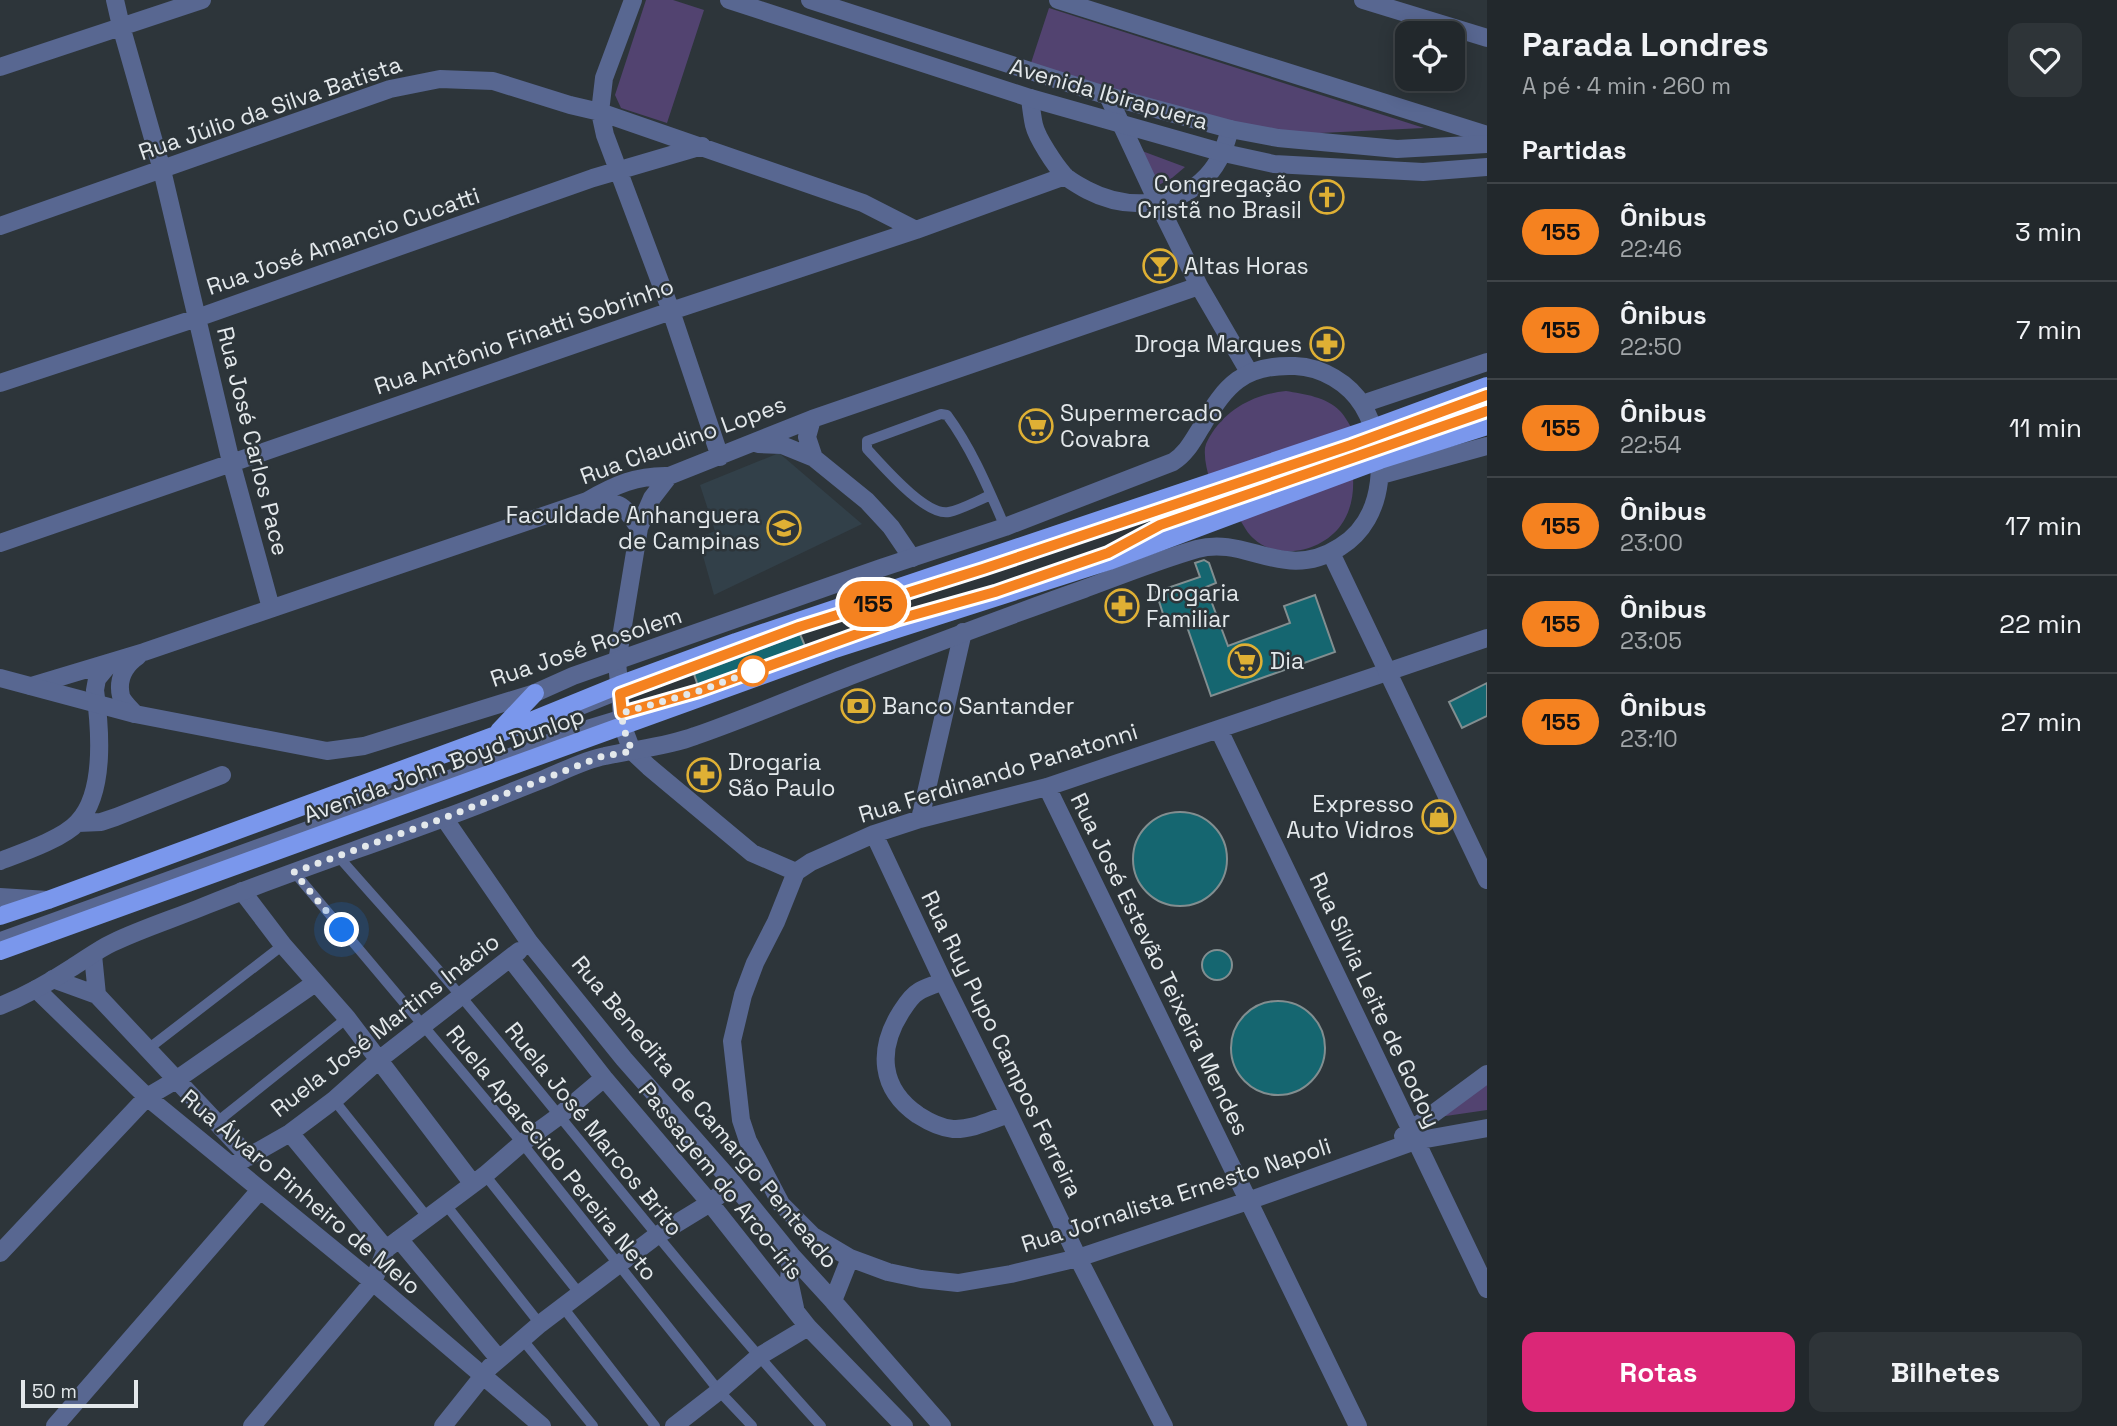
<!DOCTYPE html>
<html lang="pt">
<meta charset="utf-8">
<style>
:root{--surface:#22282c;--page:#2e3438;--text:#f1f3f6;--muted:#a2a6a9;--line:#3f4448;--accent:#db2777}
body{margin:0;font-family:"Space Grotesk",sans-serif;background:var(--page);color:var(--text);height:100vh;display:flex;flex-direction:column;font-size:26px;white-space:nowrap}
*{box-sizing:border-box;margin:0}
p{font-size:23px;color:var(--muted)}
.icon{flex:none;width:38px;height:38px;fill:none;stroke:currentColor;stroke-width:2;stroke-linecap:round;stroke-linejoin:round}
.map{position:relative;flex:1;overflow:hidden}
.panel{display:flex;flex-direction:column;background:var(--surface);width:630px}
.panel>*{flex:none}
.badge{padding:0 14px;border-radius:23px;font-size:24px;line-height:46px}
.buttons{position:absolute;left:1395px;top:21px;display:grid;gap:14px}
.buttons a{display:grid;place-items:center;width:70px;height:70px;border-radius:14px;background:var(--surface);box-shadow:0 4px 18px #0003,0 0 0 2px var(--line);font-size:35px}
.scale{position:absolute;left:21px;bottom:18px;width:117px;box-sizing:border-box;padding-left:7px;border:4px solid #e3e8eb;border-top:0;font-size:19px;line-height:24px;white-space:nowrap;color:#e3e8eb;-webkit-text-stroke:5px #2d353a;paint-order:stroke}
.you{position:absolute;width:35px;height:35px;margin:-18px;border:5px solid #fff;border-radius:50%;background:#1a73e8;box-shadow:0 0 0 10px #1a73e833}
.map>.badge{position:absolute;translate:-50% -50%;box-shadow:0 0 0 4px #fff}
h2{padding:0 35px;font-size:26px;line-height:63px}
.round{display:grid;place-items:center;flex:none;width:74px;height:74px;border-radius:14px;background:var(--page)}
.overview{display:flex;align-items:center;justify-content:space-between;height:119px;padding:0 35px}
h1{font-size:33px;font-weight:600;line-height:52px}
.action{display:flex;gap:14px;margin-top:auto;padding:14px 35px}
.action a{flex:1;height:80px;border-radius:14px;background:var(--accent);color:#fff;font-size:28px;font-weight:600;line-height:80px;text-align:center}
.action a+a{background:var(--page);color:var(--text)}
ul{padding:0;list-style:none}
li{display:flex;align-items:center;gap:21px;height:98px;padding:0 35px;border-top:2px solid var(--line)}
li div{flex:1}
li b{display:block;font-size:26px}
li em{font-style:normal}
li .badge{min-width:77px;font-weight:700;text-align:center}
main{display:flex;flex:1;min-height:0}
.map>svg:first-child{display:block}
.built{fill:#324049}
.green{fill:#524370}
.building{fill:#156670;stroke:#828e90;stroke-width:2}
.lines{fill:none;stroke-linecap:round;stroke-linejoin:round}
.service{stroke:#586791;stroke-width:10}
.minor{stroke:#586791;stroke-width:18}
.tertiary{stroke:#586791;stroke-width:18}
.primary{stroke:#7a97ec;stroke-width:18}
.line-casing{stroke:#fff;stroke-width:16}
.line{stroke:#f58220;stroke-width:10}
.walk{stroke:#e3e8eb;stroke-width:7;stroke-dasharray:0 12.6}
.stop-dot{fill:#fff;stroke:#f58220;stroke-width:3.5}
.labels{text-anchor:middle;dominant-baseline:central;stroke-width:5;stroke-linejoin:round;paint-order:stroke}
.street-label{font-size:23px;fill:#e3e8eb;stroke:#2d353a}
.poi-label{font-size:23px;fill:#e3e8eb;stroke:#2d353a;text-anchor:start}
</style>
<main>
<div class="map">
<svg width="1487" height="1426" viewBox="0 0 1487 1426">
<rect width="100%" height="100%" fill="#2d353a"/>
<!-- built -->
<path class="built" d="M779,453L862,524L714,595L698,538L715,531L700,485Z"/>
<!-- green -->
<path class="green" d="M646,0H673L704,10L667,123L621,108L615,95Z
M1049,8L1424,128L1299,134H1263L1030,66Z
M1134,148L1185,167L1172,178L1155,187Z
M1286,391C1304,394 1327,397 1340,411C1345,416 1349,424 1353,430L1210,481C1207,470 1204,459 1205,448C1206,442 1209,438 1212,433C1229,407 1256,394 1286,391Z
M1353,477C1354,494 1351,511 1341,525C1323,551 1278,562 1253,538C1248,534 1244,526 1240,520Z
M1487,1082V1110L1439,1117Z"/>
<!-- building -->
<path class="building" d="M1204,560L1209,563L1216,583L1206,587L1228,646L1290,623L1284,606L1315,595L1335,652L1211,696L1184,618L1166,623L1156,592L1200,577L1195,563Z
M800,634L805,646L698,686L694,674Z
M1487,683V716L1462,728L1449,702Z
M1133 859a47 47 0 1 1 94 0a47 47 0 1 1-94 0Z
M1202 965a15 15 0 1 1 30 0a15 15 0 1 1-30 0Z
M1231 1048a47 47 0 1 1 94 0a47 47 0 1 1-94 0Z"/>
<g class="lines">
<!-- service -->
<path class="service" d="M991,495C978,500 963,509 949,512C926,517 882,465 867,449V441L941,414L947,415C972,449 988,488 1005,527
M1170,505L1375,437L1434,415
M1105,554L1160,525L1487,411
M928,586L1156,510
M875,628L920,613
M556,720L623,693
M317,810L388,784
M338,856C380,904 423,951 464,1000C583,1142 696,1289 821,1426
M294,872L522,1143L719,1391L752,1426
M0,937L590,724L682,696
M148,1049L283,945
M334,1100L428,1218
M217,1122L347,1018
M485,1175L579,1293
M446,1205L540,1324
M562,1306L655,1426
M522,1339L593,1426"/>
<!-- minor -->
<path class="minor" d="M115,0L121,26L162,170L231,462L271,608
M633,0L604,78L600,112L605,135L671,311L720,457
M1058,0L1487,135
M1363,0L1487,38
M0,67L202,0
M1108,96L1157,201L1199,286L1249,372
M1030,98C1031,107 1032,116 1034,125C1037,138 1055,165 1064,175C1070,181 1080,186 1087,190C1125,210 1176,209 1207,176C1220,162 1225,147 1230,129
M0,226L390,89L440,79L493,81L570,105L600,112L863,203L916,230
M0,383L197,318L593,178L702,146
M812,419L807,437L814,458
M758,444L782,445L814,458L867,501L891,527L912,558
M669,476L652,498L639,528L617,662L623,727L632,751L649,767L752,853L796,872
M587,501C619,502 622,502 639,528
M0,543L671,311L916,230L1065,176
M1387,672L1047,787L920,819L874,834L811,862L796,872L776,922L755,963L743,995L732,1041L741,1120L748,1141L781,1204L813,1236L850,1258L888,1272L921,1279L958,1283L1011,1274L1078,1258L1248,1201L1415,1141L1487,1128
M31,686L144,652L587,501C615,485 637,475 669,476L812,419L1199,286
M135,714C131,709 123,702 121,696C117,679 125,665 138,656
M1219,730L1487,1289
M1047,787L1358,1426
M444,818L530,943L624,1059L733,1183L791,1255L833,1301L942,1426
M920,819L963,632
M78,823L101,822L116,817L222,775
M874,834L943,981L1009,1114L1078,1258L1164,1426
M0,861C21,853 63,839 78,822C106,792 100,727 95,690L97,679L111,662
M242,891L283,945L347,1018L473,1184
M0,897L48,900
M93,955L97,995
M510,958L604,1078L710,1203L808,1327L904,1426
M53,979L97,995L249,1157
M943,981C935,985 925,987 918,992C911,996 905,1006 901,1012C877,1050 880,1089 918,1115C929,1122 940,1128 953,1129C972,1130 991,1120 1009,1114
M36,989L147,1097L373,1282L542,1426
M290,1133L386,1249
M1403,1136L1487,1074
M232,1166L290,1133L334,1100L380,1059L519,951
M399,1239L499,1359
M0,1253L147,1097L176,1080L315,983
M791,1255L789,1280L795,1308
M833,1301L850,1258
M55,1426L260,1190
M252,1426L373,1282L386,1249L485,1175L522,1143L559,1116L604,1078
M443,1426L490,1367L540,1324L656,1236L710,1203L733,1183
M674,1426L719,1391L758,1357L808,1327"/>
<!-- tertiary -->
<path class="tertiary" d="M729,0L1030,98L1224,153L1274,164L1423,172L1487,167
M810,0L1108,96L1230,129L1278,138L1397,149L1487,144
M1362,404L1487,362
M1381,475L1487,446
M1331,553L1487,880
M1387,672L1487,638
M0,678L135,714L327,751L364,746L535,693L573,676L881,568L1005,527L1173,462C1187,453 1193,440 1202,426C1225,385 1244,364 1295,366C1322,367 1349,383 1363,406C1389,450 1387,518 1340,547C1284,583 1247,535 1197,549C1159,560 1121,575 1084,589C1005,617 928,646 850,676C798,696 747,718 695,736C666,747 635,749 605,756C584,760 564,771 544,779C510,792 476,807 441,819C363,848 284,874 207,905C176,918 143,928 112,943C99,949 86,959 73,967C50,982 25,996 0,1006"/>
<!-- primary -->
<path class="primary" d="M499,731L535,693
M0,916L48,900L496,735L619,685L736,642L1373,428L1487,386
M0,951L832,650L1109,561L1380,460L1487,426"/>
</g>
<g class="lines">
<defs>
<path id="line" d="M1487,395L1351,445L983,569L799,627L620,694L622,713L699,691L899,619L995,592L1108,553L1160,525L1487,411"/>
</defs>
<!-- line casing -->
<use href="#line" class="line-casing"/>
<!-- line -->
<use href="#line" class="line"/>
<!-- walk -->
<path class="walk" d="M342,930L294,872L444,818L600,757L632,751L623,727L622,713L699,691L753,671"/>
</g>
<!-- icons -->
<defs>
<symbol id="church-ring" viewBox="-11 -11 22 22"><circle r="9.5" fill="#2d353a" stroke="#dfb034" stroke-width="1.5"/><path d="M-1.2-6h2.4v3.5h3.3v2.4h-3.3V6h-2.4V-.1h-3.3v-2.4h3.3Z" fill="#dfb034"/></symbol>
<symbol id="bar-ring" viewBox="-11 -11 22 22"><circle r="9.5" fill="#2d353a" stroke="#dfb034" stroke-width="1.5"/><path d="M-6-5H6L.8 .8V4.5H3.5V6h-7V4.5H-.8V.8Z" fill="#dfb034"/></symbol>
<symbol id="pharmacy-ring" viewBox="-11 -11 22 22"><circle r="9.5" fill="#2d353a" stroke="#dfb034" stroke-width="1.5"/><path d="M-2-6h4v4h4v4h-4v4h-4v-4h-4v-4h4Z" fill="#dfb034"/></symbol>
<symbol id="supermarket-ring" viewBox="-11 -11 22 22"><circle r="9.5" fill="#2d353a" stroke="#dfb034" stroke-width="1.5"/><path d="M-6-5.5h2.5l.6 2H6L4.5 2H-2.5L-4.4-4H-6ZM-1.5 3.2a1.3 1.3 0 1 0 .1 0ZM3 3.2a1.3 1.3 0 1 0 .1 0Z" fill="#dfb034"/></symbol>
<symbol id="university-ring" viewBox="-11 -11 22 22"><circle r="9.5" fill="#2d353a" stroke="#dfb034" stroke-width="1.5"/><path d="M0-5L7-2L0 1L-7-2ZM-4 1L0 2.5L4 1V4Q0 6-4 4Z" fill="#dfb034"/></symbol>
<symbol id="bank-ring" viewBox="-11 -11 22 22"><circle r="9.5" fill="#2d353a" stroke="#dfb034" stroke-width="1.5"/><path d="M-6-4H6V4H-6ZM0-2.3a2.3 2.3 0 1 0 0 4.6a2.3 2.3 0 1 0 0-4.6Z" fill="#dfb034"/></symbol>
<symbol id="shop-ring" viewBox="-11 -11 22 22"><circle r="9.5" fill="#2d353a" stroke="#dfb034" stroke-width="1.5"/><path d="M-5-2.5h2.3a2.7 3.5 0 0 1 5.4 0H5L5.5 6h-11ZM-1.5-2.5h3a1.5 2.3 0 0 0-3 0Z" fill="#dfb034"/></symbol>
</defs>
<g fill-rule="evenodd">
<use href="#church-ring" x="1308" y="178" width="38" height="38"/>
<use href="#bar-ring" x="1141" y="247" width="38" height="38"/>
<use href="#pharmacy-ring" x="1308" y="325" width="38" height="38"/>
<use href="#supermarket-ring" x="1017" y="407" width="38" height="38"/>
<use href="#university-ring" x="765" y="509" width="38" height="38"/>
<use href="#pharmacy-ring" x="1103" y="587" width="38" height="38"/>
<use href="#supermarket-ring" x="1226" y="642" width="38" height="38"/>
<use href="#bank-ring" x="839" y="687" width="38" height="38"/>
<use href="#pharmacy-ring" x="685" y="756" width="38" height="38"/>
<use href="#shop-ring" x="1420" y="798" width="38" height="38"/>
</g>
<!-- markers -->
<circle class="stop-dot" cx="753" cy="671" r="14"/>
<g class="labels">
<!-- street labels -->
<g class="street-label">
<text transform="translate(1109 94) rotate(16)">Avenida Ibirapuera</text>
<text transform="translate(270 108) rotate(-19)">Rua Júlio da Silva Batista</text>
<text transform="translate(343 241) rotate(-19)">Rua José Amancio Cucatti</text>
<text transform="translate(524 336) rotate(-19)">Rua Antônio Finatti Sobrinho</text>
<text transform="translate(683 440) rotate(-20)">Rua Claudino Lopes</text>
<text transform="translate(253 441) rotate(76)">Rua José Carlos Pace</text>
<text transform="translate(586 647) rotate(-19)">Rua José Rosolem</text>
<text transform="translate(444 765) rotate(-20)">Avenida John Boyd Dunlop</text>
<text transform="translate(998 773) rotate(-17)">Rua Ferdinando Panatonni</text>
<text transform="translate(1160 964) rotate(64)">Rua José Estevão Teixeira Mendes</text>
<text transform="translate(1375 1000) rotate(65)">Rua Sílvia Leite de Godoy</text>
<text transform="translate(385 1025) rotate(-38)">Ruela José Martins Inácio</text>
<text transform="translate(1002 1044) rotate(64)">Rua Ruy Pupo Campos Ferreira</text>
<text transform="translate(705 1112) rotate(50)">Rua Benedita de Camargo Penteado</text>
<text transform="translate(594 1129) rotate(51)">Ruela José Marcos Brito</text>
<text transform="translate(552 1153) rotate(51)">Ruela Aparecido Pereira Neto</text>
<text transform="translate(721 1181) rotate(51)">Passagem do Arco-íris</text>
<text transform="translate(301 1192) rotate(40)">Rua Álvaro Pinheiro de Melo</text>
<text transform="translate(1176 1195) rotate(-18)">Rua Jornalista Ernesto Napoli</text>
</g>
<!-- poi labels -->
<g class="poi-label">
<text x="1302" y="184" text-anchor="end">Congregação<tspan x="1302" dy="26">Cristã no Brasil</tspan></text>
<text x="1184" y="266">Altas Horas</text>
<text x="1302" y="344" text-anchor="end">Droga Marques</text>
<text x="1060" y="413">Supermercado<tspan x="1060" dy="26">Covabra</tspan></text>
<text x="760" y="515" text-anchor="end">Faculdade Anhanguera<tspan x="760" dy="26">de Campinas</tspan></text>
<text x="1146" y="593">Drogaria<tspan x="1146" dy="26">Familiar</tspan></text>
<text x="1270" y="661">Dia</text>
<text x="882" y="706">Banco Santander</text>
<text x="728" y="762">Drogaria<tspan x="728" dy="26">São Paulo</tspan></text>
<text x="1414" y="804" text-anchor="end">Expresso<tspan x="1414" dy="26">Auto Vidros</tspan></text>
</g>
</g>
</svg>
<div class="buttons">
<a><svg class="icon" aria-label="locate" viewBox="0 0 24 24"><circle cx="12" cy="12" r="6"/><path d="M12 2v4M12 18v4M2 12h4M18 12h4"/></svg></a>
</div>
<div class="scale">50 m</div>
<div class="you" style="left:342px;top:930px"></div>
<b class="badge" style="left:873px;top:604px;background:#f58220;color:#111">155</b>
</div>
<section class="panel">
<div class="overview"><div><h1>Parada Londres</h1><p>A pé · 4 min · 260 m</p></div><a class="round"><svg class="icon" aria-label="heart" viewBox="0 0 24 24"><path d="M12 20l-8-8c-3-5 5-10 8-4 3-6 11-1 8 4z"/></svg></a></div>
<h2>Partidas</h2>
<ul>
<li><span class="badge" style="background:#f58220;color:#111">155</span><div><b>Ônibus</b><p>22:46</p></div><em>3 min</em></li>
<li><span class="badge" style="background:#f58220;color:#111">155</span><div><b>Ônibus</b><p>22:50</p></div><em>7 min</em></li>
<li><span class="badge" style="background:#f58220;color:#111">155</span><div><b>Ônibus</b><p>22:54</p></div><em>11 min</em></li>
<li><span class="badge" style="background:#f58220;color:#111">155</span><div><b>Ônibus</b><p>23:00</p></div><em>17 min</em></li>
<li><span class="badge" style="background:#f58220;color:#111">155</span><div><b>Ônibus</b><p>23:05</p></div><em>22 min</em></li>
<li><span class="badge" style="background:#f58220;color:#111">155</span><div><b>Ônibus</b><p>23:10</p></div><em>27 min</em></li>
</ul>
<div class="action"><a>Rotas</a><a>Bilhetes</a></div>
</section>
</main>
